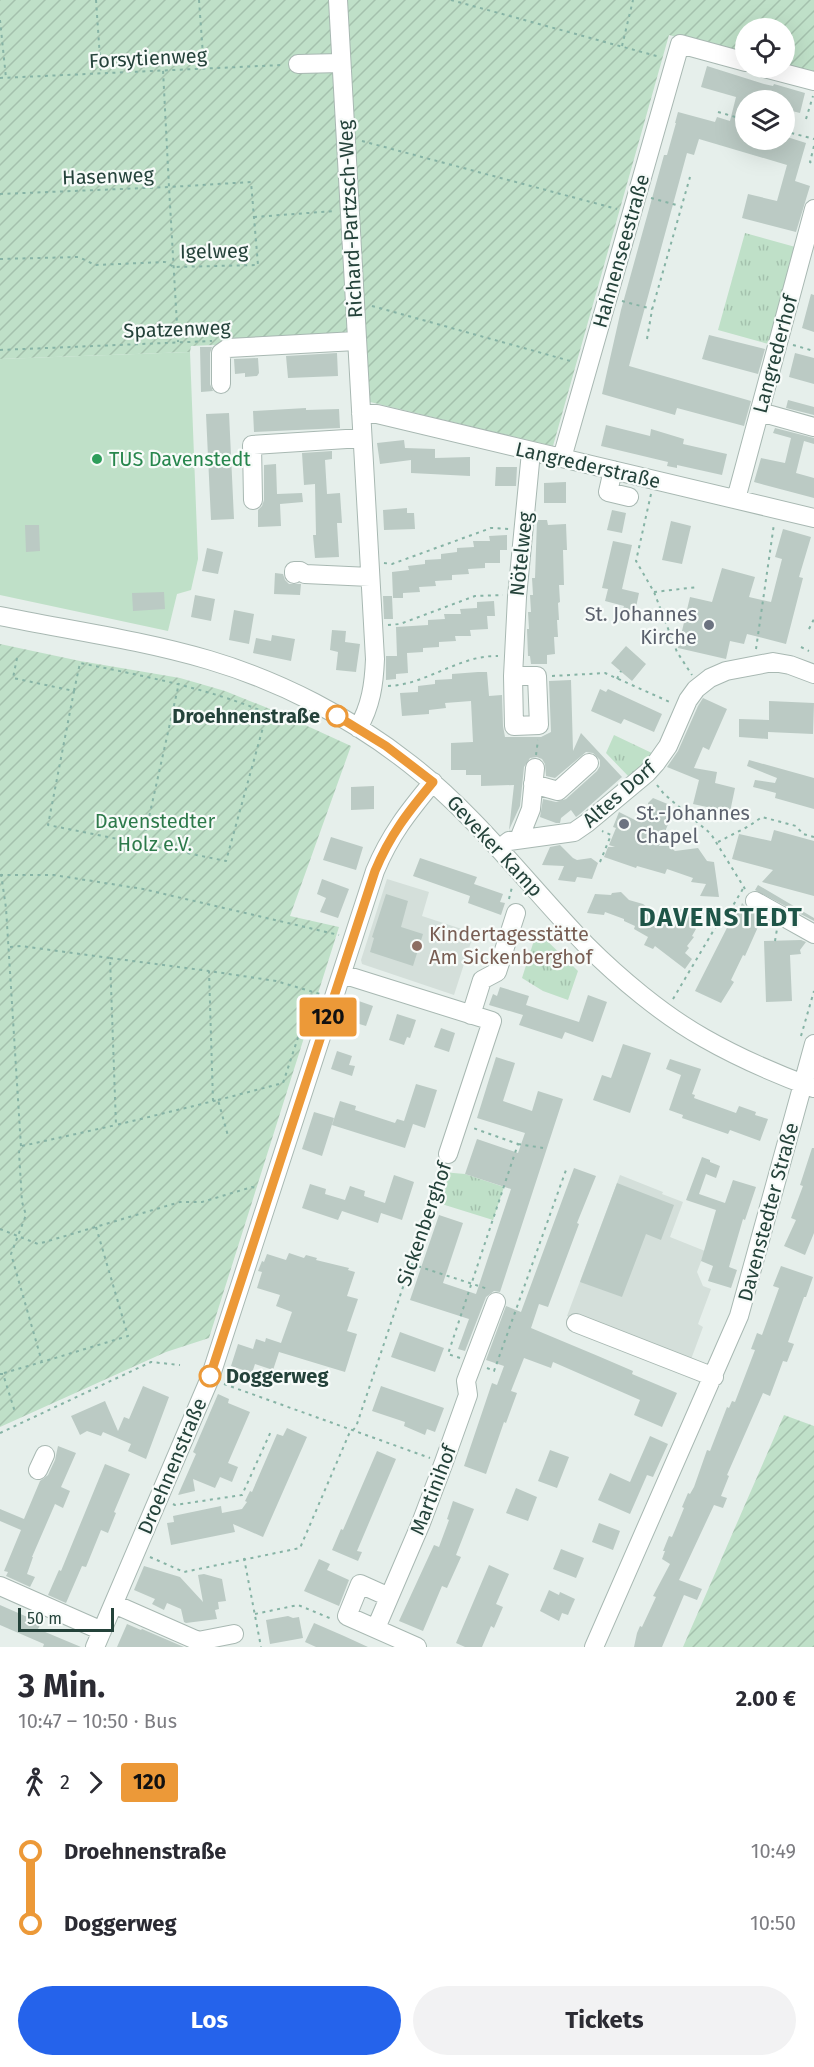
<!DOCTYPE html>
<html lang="de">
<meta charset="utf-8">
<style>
:root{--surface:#fff;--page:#f2f2f3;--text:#2b2b33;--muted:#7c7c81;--accent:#2563eb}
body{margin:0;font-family:"Fira Sans",sans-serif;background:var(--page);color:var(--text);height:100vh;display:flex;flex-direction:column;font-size:22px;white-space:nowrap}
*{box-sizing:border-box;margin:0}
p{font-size:20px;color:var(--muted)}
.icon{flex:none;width:33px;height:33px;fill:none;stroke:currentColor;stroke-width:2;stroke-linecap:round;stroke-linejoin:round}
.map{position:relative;height:1647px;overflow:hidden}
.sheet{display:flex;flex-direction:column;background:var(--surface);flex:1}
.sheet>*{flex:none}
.badge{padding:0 12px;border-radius:4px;font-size:21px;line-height:39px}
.controls{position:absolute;left:735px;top:18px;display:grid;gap:12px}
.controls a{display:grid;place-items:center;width:60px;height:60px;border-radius:50%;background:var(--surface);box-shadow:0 6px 24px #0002;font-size:30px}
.scale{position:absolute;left:18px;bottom:15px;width:96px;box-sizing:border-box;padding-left:6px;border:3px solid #24423a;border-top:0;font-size:16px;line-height:21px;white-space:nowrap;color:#24423a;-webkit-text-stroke:4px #f7fbf9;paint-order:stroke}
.map>.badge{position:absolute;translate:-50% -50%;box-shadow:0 0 0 3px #fff}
.legs{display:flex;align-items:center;gap:9px;height:66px;padding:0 18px;font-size:20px}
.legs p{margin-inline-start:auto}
.summary{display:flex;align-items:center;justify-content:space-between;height:102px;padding:0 18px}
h1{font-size:33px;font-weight:700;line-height:45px}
.cta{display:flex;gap:12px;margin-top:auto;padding:12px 18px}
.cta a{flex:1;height:69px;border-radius:36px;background:var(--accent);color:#fff;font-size:24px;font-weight:700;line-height:69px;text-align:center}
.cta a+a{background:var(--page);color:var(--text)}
ul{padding:0 18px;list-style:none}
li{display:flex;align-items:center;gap:21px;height:72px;font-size:22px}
li i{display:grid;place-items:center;width:9px;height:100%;margin:0 8px;background:currentColor}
li i::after{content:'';width:15px;height:15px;margin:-8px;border:4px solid;border-radius:50%;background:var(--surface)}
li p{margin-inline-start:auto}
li:first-child i{background:linear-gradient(#0000 50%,currentColor 0)}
li:last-child i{background:linear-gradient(currentColor 50%,#0000 0)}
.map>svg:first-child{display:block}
.built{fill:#d4dfda}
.grass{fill:url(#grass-tufts)}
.garden{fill:url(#garden-furrows)}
.pitch{fill:#bfe0c8}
.building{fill:#bbcac4}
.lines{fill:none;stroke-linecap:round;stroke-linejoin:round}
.minor-casing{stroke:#a8b8b2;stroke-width:20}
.path{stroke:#86b3a5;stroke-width:2;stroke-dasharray:3 4.5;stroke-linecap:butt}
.minor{stroke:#fff;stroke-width:18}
.line-1-casing{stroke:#fff;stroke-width:14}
.line-1{stroke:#ec9938;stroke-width:9}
.leisure-dot{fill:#2e9e5b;stroke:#f7fbf9;stroke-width:2}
.worship-dot{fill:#6b7280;stroke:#f7fbf9;stroke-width:2}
.stop-1-dot{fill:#fff;stroke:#ec9938;stroke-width:3}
.education-dot{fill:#8d6e63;stroke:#f7fbf9;stroke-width:2}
.labels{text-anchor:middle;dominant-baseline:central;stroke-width:4.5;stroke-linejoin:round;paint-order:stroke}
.street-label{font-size:20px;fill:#24423a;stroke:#f7fbf9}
.leisure-label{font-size:20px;fill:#27864d;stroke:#f7fbf9;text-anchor:start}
.worship-label{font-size:20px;fill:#5b616d;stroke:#f7fbf9;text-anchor:end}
.stop-label{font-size:20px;font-weight:bold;fill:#24423a;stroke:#f7fbf9;text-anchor:end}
.park-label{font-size:20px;fill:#2d7a4b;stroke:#f7fbf9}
.education-label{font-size:20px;fill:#785e54;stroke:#f7fbf9;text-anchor:start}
.district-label{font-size:26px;font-weight:bold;letter-spacing:1.5px;fill:#1f5548;stroke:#f7fbf9}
</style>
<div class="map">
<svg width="814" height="1647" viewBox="0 0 814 1647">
<defs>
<pattern id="grass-tufts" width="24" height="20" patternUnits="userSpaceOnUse" patternTransform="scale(1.5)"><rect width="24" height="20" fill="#bfe0c8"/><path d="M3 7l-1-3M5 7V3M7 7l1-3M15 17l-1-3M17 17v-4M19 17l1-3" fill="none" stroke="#a4c1ad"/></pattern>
<pattern id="garden-furrows" width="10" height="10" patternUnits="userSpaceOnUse" patternTransform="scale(1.5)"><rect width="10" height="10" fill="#bfe0c8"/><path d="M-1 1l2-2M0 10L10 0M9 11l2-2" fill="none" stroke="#a4c1ad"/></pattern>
</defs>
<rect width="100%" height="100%" fill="#e6efeb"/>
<!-- built -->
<path class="built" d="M387,879L429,892L422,916L474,933L454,995L362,964L361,960Z
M620,1175L663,1192L662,1194L683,1202L670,1237L705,1251L697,1272L703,1286L711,1289L698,1324L703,1327L690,1362L567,1316Z"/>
<!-- grass -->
<path class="grass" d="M745,233L799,248L772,345L718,330Z
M614,735L654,754L630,778L606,753Z
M537,931L578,971L568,1000L543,991L522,978Z
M442,1172L465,1174L504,1187L493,1220L432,1201Z"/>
<!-- garden -->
<path class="garden" d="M0,0H814V75L785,67L784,28H746L745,56L669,35L553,446L366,401L361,338L191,346L190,352L0,359Z
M0,644L80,661L180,678L225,691L270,709L351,746L290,916L339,927L209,1338L166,1352L0,1427Z
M784,1415L814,1426V1647H683Z"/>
<!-- pitch -->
<path class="pitch" d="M190,352L198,559L191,590L177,594L168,631L0,595V359Z"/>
<!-- building -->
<path class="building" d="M707,66L764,84L773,86L774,84L805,93L800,113L784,109V100H745L739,124L746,126V140H784V136L806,143L795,181L810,186L796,232L742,218L748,194L777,201L787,165L699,139L694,155L687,153L629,366L751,401L744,426L677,408L675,415L602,394L621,310L664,155H667L676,123H675L678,112L715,122L717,117L730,121L736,97L701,87Z
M811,294L814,295V332L802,328Z
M709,335L765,349L758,374L702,359Z
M200,347H212L210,353V384L213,391L201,392Z
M337,353L338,376L288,378L286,356Z
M795,353L814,358V384L789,377Z
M258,358L259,373L257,376L245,377V373L235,374L234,359Z
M788,400L814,407V415L786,408Z
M306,408V410L339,409L340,428L254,432L253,411Z
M229,413L234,519L211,520L206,414Z
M606,425L650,436L651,429L684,439L683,444L727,454L722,475L677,465V468L667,466L668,462L601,446Z
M775,428L814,438V444L804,441L796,473L814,478V498L754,482L761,458L785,463L791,438L773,433Z
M404,440L405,448L435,449V458L470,457V476L411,473V460L380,464L377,443Z
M332,451V459L325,460L327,494L340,493L342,523H337L339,557L315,558L313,535H316L315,484L304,485L302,453Z
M276,464L277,494L302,493L303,502L280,504L281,526L258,527V510L262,506L264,500V465Z
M496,467H517L516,486H495Z
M566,482V503H544V483Z
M407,508V513H414L415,529L384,530L383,510Z
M612,510L626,513L622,533L607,530Z
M537,520H547L548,525L566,524L567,550H563L564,585H559L560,602L558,603L559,620H557L558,637H554L555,654L547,655V664H531L530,656H528L527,629H529L528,612H531L530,595H533L532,578H535Z
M671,521L691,526L682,564L662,560Z
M25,525H39L40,551L26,552Z
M783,529L811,537L799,577L803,578L786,644L747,634L744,644L730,641L726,659L678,648L690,597L712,602L722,568L755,577L749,597L771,602L782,559L775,557Z
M507,535V550H500V563H485V568L468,569L469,574L452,575V580L435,581L436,586L419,587L420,592L403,593V598H393L392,572L409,570L408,566L425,564V560L441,559V554L457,552V548L474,547L473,541H490L489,536Z
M613,541L632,545L622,589L639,593L635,612L623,609L624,606L605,601L608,589L602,588Z
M207,548L223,552L218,574L202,571Z
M275,573L283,574L285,580L289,584H301L300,595L274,594Z
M164,592L165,609L133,611L132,593Z
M195,595L215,599L211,621L191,617Z
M383,596H392L393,619H384Z
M494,601L495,616H487L488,629L470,630L471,636H455L456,641L439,642V647L423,648V652L407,653L408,673L396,674V679L386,680V656H397L396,627L428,625V620L445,619L444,614H461L460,609L477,608V602Z
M234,610L254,614L249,644L229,640Z
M332,630L346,631L345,642L360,644L356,672L336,670L338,652L330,650Z
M272,635L295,639L291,661L253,653L256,638L271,641Z
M626,646L646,664L632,681L611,663Z
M478,672H487L489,696L502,695L503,726L505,737H541L551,732L549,681L571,680L573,751L581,733L622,777L580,814L576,817L571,810L561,818L560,823H556L540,817L543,799L556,802L566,799L597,771L600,766V760L593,753L586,752L555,778L546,776L545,764L542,759L537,757L530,758L524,767L520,806L509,830L514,785L481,786V775H466V770H451V743L473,742L471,701L445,703L446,708L429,710V714L402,716L400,693L418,692V686L435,684V680L452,679V674Z
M600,689L606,692L608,689L662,714L654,732L624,719L621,724L591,711Z
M703,698L727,709L709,750L703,747L694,768L717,772L715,783L735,788L730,812L693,804L699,780L667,767L678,751L698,706Z
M769,701L814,703L813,734L768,732V739L739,737V719L769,720Z
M749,760L814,778V809L775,798L776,793L753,787L755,780L775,783L777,778L747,766Z
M374,786V809L351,810V787Z
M653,798L670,805L668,810L670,811L666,821L669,822L659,846H669L675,851L698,848L707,861L714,862L719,897L700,896L706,884L691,882L693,878L667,869L665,874L637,866L636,868L604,857L608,847H615L609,845L616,828L613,827L619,812L637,821L648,809V803Z
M774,830L814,841V896L762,882L773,870L732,859L739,834L771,841Z
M331,837L363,847L356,870L323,860Z
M560,845L573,858L577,860L591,858L598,863L592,879L577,877L575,882L558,880L564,866L542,865L550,847Z
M420,858L477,877L474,884L503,894L500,902L505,903L501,915L468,903L470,896L413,876Z
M322,879L349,889L338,918L320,912L326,898L317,894Z
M758,885L814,918V921L755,890Z
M621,892L629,900L643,904L674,928L679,910L688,907L702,918L695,928L696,929L692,936L694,937L687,946L689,948L685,953L692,959L685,969L655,946L653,949L644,945L648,937L634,929L635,926L624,921V919L605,912L604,915L587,913L595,894L611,895L612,893Z
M386,894L408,901L401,927L423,934L413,966L370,952L374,938L372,937Z
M742,903L749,910L762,918L745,956L743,955L731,980L734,982L721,1003L695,991L735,912L738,913Z
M801,940L806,942L800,950L801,954L790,955L792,1001L766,1002L764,941Z
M500,987L529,996L526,1005L579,1022L588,995L607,1002L593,1042L565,1032L562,1039L519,1025L523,1015L489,1005L493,994L497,996Z
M353,999L373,1006L366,1026L346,1020Z
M397,1014L416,1020L410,1038L407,1037L404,1045L389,1040Z
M441,1028L455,1033L449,1052L434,1047Z
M623,1044L651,1053L630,1113L593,1100L602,1075L611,1078Z
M337,1051L352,1056L349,1065L355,1066L352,1076L331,1069Z
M496,1057L515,1063L503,1101L532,1111L538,1091L563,1099L500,1292L494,1291L486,1297L465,1351L458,1349L469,1319L410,1300L439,1215L463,1223L443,1283L476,1294L511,1189L465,1174L477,1139L518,1153L525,1133L477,1118Z
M670,1059L701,1069L692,1094L695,1095L694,1098L736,1113L739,1106L756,1112L755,1115L768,1119L760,1141L730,1130L728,1134L682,1118L683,1115L669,1110L681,1075L666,1069Z
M416,1084L437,1090L425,1128L413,1124L405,1148L332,1125L340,1101L356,1106L355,1110L395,1123L397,1119L404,1121Z
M314,1112L334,1118L322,1156L302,1149Z
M812,1148H814V1233L805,1255L784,1246L796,1220L791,1218L803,1186L800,1185Z
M702,1157L710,1160V1162L720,1166L716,1178L706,1174L699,1194L725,1203L733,1180L756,1187L745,1220L743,1219L729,1267L737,1270L731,1288L708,1281L713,1266L701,1261L716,1210L686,1200Z
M574,1168L596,1176L577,1223L579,1224L548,1307L539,1304L531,1328L598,1356L633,1371L632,1374L677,1393L662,1427L634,1415L640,1400L553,1362L551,1368L524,1358L511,1391L517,1393L506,1423L504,1422L486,1474L464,1466L492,1383L497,1385L504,1366L486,1360L506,1306L521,1312Z
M394,1175L414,1182L402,1220L381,1213L378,1223L342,1211L338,1220L302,1208L310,1184L326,1189L325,1194L345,1200L350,1186L365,1191L364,1196L385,1203Z
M617,1183L674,1205L661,1240L646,1234L622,1297L580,1282Z
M289,1253L304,1258L306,1255L317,1258L316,1260L349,1268L348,1270L355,1272L347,1296L358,1299L347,1331L357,1334L345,1372L279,1352L273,1370L255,1364L252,1373L231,1366L238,1344L253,1349L256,1339L265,1342L266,1338L281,1343L292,1312L276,1306L280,1295L257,1288L262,1272L258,1271L262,1261L264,1262L267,1254L286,1260Z
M781,1266L813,1277L806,1297H804L788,1342L794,1344L787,1362L783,1361L770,1396L763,1393L727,1475L729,1476L721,1496L727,1498L723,1508L714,1505L679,1580L702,1589L697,1600L684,1595L662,1647H634L637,1633L640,1626L642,1627L656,1597L653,1596L670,1564L662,1559L665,1551H663L669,1536L672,1537L675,1530L684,1508L682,1507L688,1493L690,1494L694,1487L707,1450L710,1451L727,1407L729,1408L732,1401L735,1402L755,1350L751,1349L757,1333L762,1335L779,1288L773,1286Z
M400,1332L444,1348L435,1372L391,1357Z
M143,1386L169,1397L146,1459L128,1451L131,1444L103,1432L101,1436L87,1431L80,1435L71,1416L105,1401L118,1431L124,1417L129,1419Z
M381,1386L444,1408L435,1432L427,1429L425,1435L404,1426L405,1422L372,1411Z
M218,1394L229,1399L228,1403L250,1412L228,1463L238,1467L232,1482L220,1477L215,1488L193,1479L195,1491L178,1495L196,1454L193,1452Z
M287,1428L307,1437L263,1537L233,1524L235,1532L171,1545L167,1523L174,1522L173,1516L221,1506L222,1513L242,1509L247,1502L245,1501L250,1491L252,1492L277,1434L283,1436Z
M650,1436L668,1444L653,1477L647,1475L630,1514L598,1500L610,1473L630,1482Z
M58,1446L76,1453L61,1487L70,1491L63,1508L55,1504L32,1557H33L27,1574L35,1577L30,1587L6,1576L8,1572L4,1571L21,1530L0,1521V1509L24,1519L40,1481L48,1475L55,1460Z
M550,1450L569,1457L557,1488L538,1481Z
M377,1451L396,1459L357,1551L362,1552L358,1561L332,1550L341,1529L343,1530Z
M105,1464L130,1474L114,1512L116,1513L108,1533L101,1530L86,1567L82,1566L66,1603L48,1595L59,1570L61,1571Z
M516,1488L537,1497L528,1521L506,1513Z
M453,1501L474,1509L456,1555L461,1557L447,1588L442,1586L423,1631L399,1621L434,1545L439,1547L449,1520L447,1519Z
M599,1523L620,1531L613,1550L592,1542Z
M561,1549L584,1558L576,1578L553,1569Z
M319,1559L330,1564L327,1570L349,1580L339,1606L304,1591Z
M489,1565L509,1574L496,1604L503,1607L494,1628L491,1626L482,1647H465L456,1643Z
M144,1566L180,1577L203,1602L198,1575L204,1574L222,1579L226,1601L218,1602L219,1609L215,1610L217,1619L186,1623L184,1622L181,1609L167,1603L164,1610L152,1604L155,1599L134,1590Z
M549,1590L559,1595L560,1592L575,1599L568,1615L562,1613L559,1621L540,1611Z
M0,1605L41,1623L38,1629L81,1647H43L44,1644L0,1625Z
M288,1616L293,1618L299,1617L303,1638L270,1644L266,1620Z
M314,1623L344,1636L368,1647H316L305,1642Z
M127,1624L141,1630L142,1629L184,1647H117Z"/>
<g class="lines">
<defs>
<path id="minor" d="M338,0L375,659C374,684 371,706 358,728
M298,64L341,63
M764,68L814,81
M221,384V353L228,348L356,341
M760,412L814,427
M361,414H377L814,518
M562,458L680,44L746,62
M613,470L608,492L629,497
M736,499L814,209
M253,500L252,445L362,438
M294,574V571H300L305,574L370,577
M0,616C69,630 141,640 209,660C280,681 352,718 410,764C477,816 528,885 586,945C619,978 663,1015 704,1038C739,1058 776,1074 814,1088
M513,676L514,726L539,725L537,676H513L517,597L531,452
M533,784L558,791L589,763
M519,839L531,809L535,768
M499,849L509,841L574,832L587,823L647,773L656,763L668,746L688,700L696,689L710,678L726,671L773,662L790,665L814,674
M755,901L814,934
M342,974L492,1021L448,1154
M471,1015L482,980L497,972L516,913
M576,1323L714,1377
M38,1470L45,1455
M0,1586L102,1631
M389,1597L360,1584L347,1616L417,1647
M114,1604L198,1641L234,1634
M376,1628L421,1523L444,1462L468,1395L466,1381L496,1302
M95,1647L210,1378L375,871C390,835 408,812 433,782
M594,1647L739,1316L814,1044"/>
</defs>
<!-- minor casing -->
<use href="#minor" class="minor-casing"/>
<!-- path -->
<path class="path" d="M96,0L101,73
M199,0L204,69
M451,0L660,57
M0,20L6,78
M622,46L633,0
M0,78L282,65
M718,112L746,120
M806,119L813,96
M784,131L814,139
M362,141L617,209
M814,146L810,162L814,164
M0,194L169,187L178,342
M651,198L680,206
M254,217L335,211
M0,259L79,257L95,265L165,262L174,267L258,265L251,182L169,187L163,70
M622,301L652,309
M372,306L574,362
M647,339L652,310L690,177
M793,345L814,351
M0,350L212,341
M651,494L636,561L654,592L677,652L692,675
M384,563L392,564L491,528L510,529
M654,592L698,587
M388,625L400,624L475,596L503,595
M809,629L814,619
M801,647L809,651
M756,649L774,524
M17,658L13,678L74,691L48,825L143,844L179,683
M552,676L605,673L672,703
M617,679L621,671
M388,686C426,685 459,655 498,656
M74,691L80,663C144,676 207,688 267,713L226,861L143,844
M536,755L538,740
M657,785L664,794L711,834L745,889
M695,820L710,811
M718,842L749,826L762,817L796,826L803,834L814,837
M600,862L611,835L602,831
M1,874L6,908L21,1147L19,1152L22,1202L26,1215L11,1254L42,1362L128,1336L96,1227
M0,875H54L143,889L339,935
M509,899L512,887
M775,941L777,929
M10,947L21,946L110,958L116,1125L218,1100L228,1136
M110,958L209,971
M673,999L715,928L731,909L744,887
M801,1036L814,991
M218,1100L283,1083L313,992
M213,1101L209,971L276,981L320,994
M518,1144L543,1148
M22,1146L116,1125
M0,1229L38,1244L180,1202H202L252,1187L256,1188
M411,1264L488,1289
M460,1358L448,1354L518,1144L473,1128
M487,1368L494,1371L566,1170
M4,1373L42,1362
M0,1374H3L15,1412
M224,1384L430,1458
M0,1433L151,1362L180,1365
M173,1504L175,1505L242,1495L272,1429
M150,1557L184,1572L300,1548L349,1434L356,1427L443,1168
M244,1558L261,1647
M255,1614L298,1605L332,1619"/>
<!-- minor -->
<use href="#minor" class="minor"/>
</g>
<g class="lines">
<defs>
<path id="line-1" d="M210,1376L375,871C390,835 408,812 433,782L386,746L337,716"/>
</defs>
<!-- line-1 casing -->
<use href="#line-1" class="line-1-casing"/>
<!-- line-1 -->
<use href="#line-1" class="line-1"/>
</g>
<!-- markers -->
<circle class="leisure-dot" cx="97" cy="459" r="6"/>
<g class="worship-dot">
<circle cx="709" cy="625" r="6"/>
<circle cx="624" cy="824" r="6"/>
</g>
<g class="stop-1-dot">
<circle cx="337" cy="716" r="10"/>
<circle cx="210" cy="1376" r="10"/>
</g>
<circle class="education-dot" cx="417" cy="946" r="6"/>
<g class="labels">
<!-- street labels -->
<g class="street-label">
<text transform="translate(148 58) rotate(-3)">Forsytienweg</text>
<text transform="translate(108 176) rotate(-2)">Hasenweg</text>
<text transform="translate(350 219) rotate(-93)">Richard-Partzsch-Weg</text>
<text transform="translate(214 251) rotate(-1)">Igelweg</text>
<text transform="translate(621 251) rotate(-74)">Hahnenseestraße</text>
<text transform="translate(177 329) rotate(-2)">Spatzenweg</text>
<text transform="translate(775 354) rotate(-75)">Langrederhof</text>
<text transform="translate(588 465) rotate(13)">Langrederstraße</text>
<text transform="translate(521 554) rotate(-84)">Nötelweg</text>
<text transform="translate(619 794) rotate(-41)">Altes Dorf</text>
<text transform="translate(495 846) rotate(47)">Geveker Kamp</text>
<text transform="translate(768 1212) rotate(-75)">Davenstedter Straße</text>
<text transform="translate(424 1224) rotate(-71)">Sickenberghof</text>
<text transform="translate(172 1466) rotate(-67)">Droehnenstraße</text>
<text transform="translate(433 1490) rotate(-69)">Martinihof</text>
</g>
<!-- leisure labels -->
<g class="leisure-label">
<text x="109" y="459">TUS Davenstedt</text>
</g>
<!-- worship labels -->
<g class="worship-label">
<text x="697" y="614">St. Johannes<tspan x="697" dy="23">Kirche</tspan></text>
<text x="636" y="813" text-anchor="start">St.-Johannes<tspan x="636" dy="23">Chapel</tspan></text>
</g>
<!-- stop labels -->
<g class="stop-label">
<text x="320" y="716">Droehnenstraße</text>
<text x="226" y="1376" text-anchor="start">Doggerweg</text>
</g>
<!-- park labels -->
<g class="park-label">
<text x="155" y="821">Davenstedter<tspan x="155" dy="23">Holz e.V.</tspan></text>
</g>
<!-- education labels -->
<g class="education-label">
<text x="429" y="934">Kindertagesstätte<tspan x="429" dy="23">Am Sickenberghof</tspan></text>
</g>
<!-- district labels -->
<g class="district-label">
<text x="721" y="917">DAVENSTEDT</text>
</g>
</g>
</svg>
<div class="controls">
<a><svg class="icon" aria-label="locate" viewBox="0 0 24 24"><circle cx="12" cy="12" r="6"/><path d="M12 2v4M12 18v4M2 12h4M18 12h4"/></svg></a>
<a><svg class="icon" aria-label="layers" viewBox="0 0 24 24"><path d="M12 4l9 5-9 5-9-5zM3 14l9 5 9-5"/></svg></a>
</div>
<div class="scale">50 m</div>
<b class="badge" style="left:328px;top:1017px;background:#ec9938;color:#111">120</b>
</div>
<section class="sheet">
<div class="summary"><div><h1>3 Min.</h1><p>10:47 – 10:50 · Bus</p></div><b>2.00 €</b></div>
<div class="legs"><svg class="icon" aria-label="walk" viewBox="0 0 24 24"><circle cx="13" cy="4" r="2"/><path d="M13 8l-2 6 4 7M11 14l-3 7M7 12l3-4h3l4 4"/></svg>2<svg class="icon" aria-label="forward" viewBox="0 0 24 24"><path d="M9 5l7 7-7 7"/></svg><b class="badge" style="background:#ec9938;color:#111">120</b></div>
<ul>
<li><i style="color:#ec9938"></i><b>Droehnenstraße</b><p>10:49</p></li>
<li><i style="color:#ec9938"></i><b>Doggerweg</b><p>10:50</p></li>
</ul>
<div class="cta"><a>Los</a><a>Tickets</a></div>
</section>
